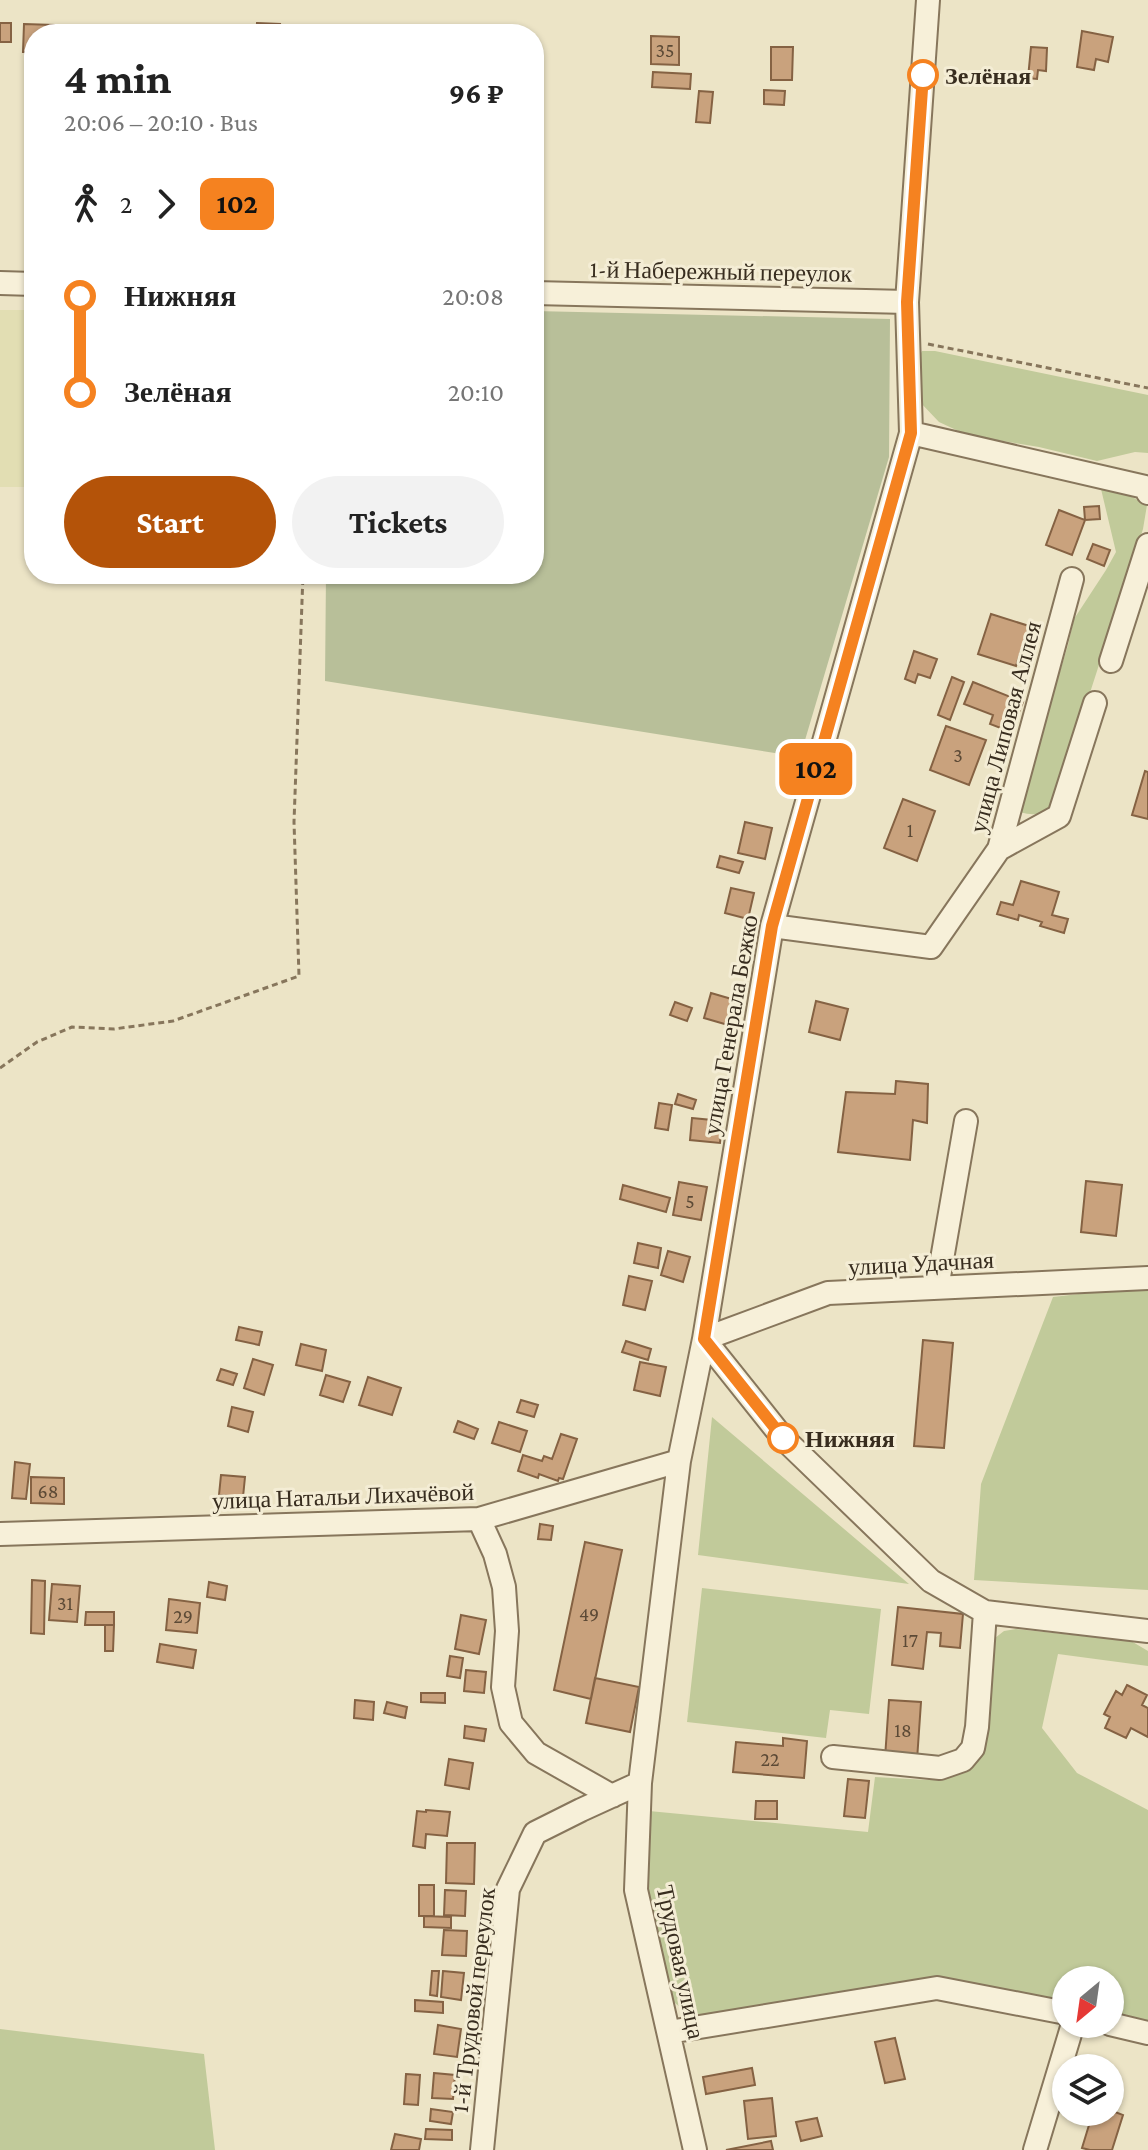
<!DOCTYPE html>
<meta charset="utf-8">
<style>
:root{--surface:#fff;--page:#f2f2f2;--text:#222;--muted:#767676;--accent:#b45309}
body{margin:0;font-family:"Crimson Pro",serif;background:var(--page);color:var(--text);height:100vh;display:flex;flex-direction:column;font-size:30px;white-space:nowrap}
*{box-sizing:border-box;margin:0}
p{font-size:26px;color:var(--muted)}
.icon{flex:none;width:44px;height:44px;fill:none;stroke:currentColor;stroke-width:2;stroke-linecap:round;stroke-linejoin:round}
.map{position:relative;flex:1;overflow:hidden}
.sheet{position:absolute;left:24px;top:24px;width:520px;height:560px;display:flex;flex-direction:column;background:var(--surface);border-radius:32px;box-shadow:0 2px 6px #0004}
.sheet>*{flex:none}
.badge{padding:0 16px;border-radius:12px;font-size:28px;line-height:52px}
.needle{width:52px;rotate:209deg}
.buttons{position:absolute;left:1052px;top:1966px;display:grid;gap:16px}
.buttons a{display:grid;place-items:center;width:72px;height:72px;border-radius:50%;background:var(--surface);box-shadow:0 2px 6px #0004;font-size:40px}
.map>.badge{position:absolute;translate:-50% -50%;box-shadow:0 0 0 4px #fff}
.legs{display:flex;align-items:center;gap:12px;height:88px;padding:0 40px;font-size:26px}
.legs p{margin-inline-start:auto}
.summary{display:flex;align-items:center;justify-content:space-between;height:136px;padding:0 40px}
h1{font-size:44px;font-weight:700;line-height:60px}
.button{display:flex;gap:16px;margin-top:auto;padding:16px 40px}
.button a{flex:1;height:92px;border-radius:48px;background:var(--accent);color:#fff;font-size:32px;font-weight:700;line-height:92px;text-align:center}
.button a+a{background:var(--page);color:var(--text)}
ul{padding:0 40px;list-style:none}
li{display:flex;align-items:center;gap:28px;height:96px;font-size:30px}
li i{display:grid;place-items:center;width:12px;height:100%;margin:0 10px;background:currentColor}
li i::after{content:'';width:20px;height:20px;margin:-10px;border:6px solid;border-radius:50%;background:var(--surface)}
li p{margin-inline-start:auto}
li:first-child i{background:linear-gradient(#0000 50%,currentColor 0)}
li:last-child i{background:linear-gradient(currentColor 50%,#0000 0)}
.map>svg:first-child{display:block}
.farmland{fill:#e2deb3}
.green{fill:#c1ca9a}
.cemetery{fill:#b8bf99}
.building{fill:#c9a27d;stroke:#856243;stroke-width:2}
.lines{fill:none;stroke-linecap:round;stroke-linejoin:round}
.minor-casing{stroke:#87765c;stroke-width:26}
.path{stroke:#87765c;stroke-width:3;stroke-dasharray:6 4;stroke-linecap:butt}
.minor{stroke:#f7f0d9;stroke-width:22}
.line-1-casing{stroke:#fff;stroke-width:18}
.line-1{stroke:#f58220;stroke-width:12}
.stop-1-dot{fill:#fff;stroke:#f58220;stroke-width:4}
.labels{text-anchor:middle;dominant-baseline:central;stroke-width:6;stroke-linejoin:round;paint-order:stroke}
.number-label{font-size:20px;fill:#5c4a36}
.stop-label{font-size:24px;font-weight:bold;fill:#382d1f;stroke:#f4edd5;text-anchor:start}
.street-label{font-size:24px;fill:#382d1f;stroke:#f4edd5}
</style>
<div class="map">
<svg width="1148" height="2150" viewBox="0 0 1148 2150">
<rect width="100%" height="100%" fill="#ece4c6"/>
<!-- farmland -->
<path class="farmland" d="M0,310H34V487H0Z"/>
<!-- green -->
<path class="green" d="M922,351H935L1148,395V453L1135,452L1097,461L1039,447L967,435L939,422L919,401L916,363Z
M1101,489L1121,491L1147,505L1143,529L1063,776C1057,801 1050,821 1020,812L1023,794L1068,645L1074,619L1106,570L1116,552Z
M1148,1286V1590L974,1580L981,1484L1053,1297Z
M712,1417L909,1584L698,1555Z
M702,1588L881,1609L869,1714L830,1710L826,1738L687,1722Z
M1016,1629L1131,1641L1148,1651V1666L1058,1654L1042,1728L1077,1773L1148,1810V2022L1110,2014V1980H1066V2005L936,1979L713,2015C691,2015 678,2010 666,1992L644,1886L649,1811L868,1832L875,1777L928,1780L960,1772L995,1638L1004,1631Z
M0,2029L204,2054L215,2150H0Z"/>
<!-- cemetery -->
<path class="cemetery" d="M534,311L890,319L889,457L800,757L325,681L326,574H534Z"/>
<!-- building -->
<path class="building" d="M0,23H11V42H0Z
M257,23L280,24L279,34H256Z
M24,24L54,25V34H34V52H23Z
M144,27L176,29V34H144Z
M1082,31L1113,37L1108,62L1096,59L1094,70L1077,67Z
M651,36L679,37V65L651,64Z
M771,47H793L792,80H771Z
M1031,47L1047,48L1046,71L1038,70L1037,79L1028,78Z
M653,72L691,74L690,89L652,87Z
M764,90L785,91L784,105L764,104Z
M699,91L713,92L710,123L696,122Z
M1099,506L1100,519L1085,520L1084,507Z
M1059,510L1085,520L1072,555L1046,545Z
M1093,544L1110,550L1104,566L1087,559Z
M991,614L1029,626L1016,666L978,654Z
M914,651L937,659L930,678L918,674L915,683L905,679Z
M952,677L964,682L950,720L938,715Z
M973,682L1023,702L1011,732L990,724L993,715L964,704Z
M946,726L986,740L969,785L930,770Z
M1145,771L1148,772V819L1132,815Z
M903,799L935,811L917,861L884,848Z
M745,822L772,828L765,859L738,853Z
M720,856L743,862L739,873L717,867Z
M1021,881L1059,892L1052,915L1068,919L1064,933L1040,926L1042,922L1019,915L1018,920L997,914L1001,902L1013,905Z
M731,888L754,893L748,919L725,913Z
M711,993L735,1000L728,1025L704,1018Z
M816,1001L848,1009L840,1040L809,1032Z
M675,1002L692,1008L687,1021L670,1015Z
M896,1081L928,1084L927,1123L913,1120L910,1160L838,1152L846,1092L895,1094Z
M678,1094L696,1100L693,1109L675,1104Z
M659,1103L672,1105L668,1130L655,1128Z
M692,1118L722,1121L720,1143L690,1140Z
M1086,1181L1122,1185L1116,1236L1081,1232Z
M679,1182L707,1187L701,1220L673,1215Z
M623,1185L670,1198L666,1212L620,1199Z
M638,1243L661,1248L658,1268L634,1263Z
M668,1251L690,1257L683,1282L661,1275Z
M629,1276L652,1281L645,1310L623,1305Z
M239,1327L262,1332L259,1345L236,1340Z
M923,1340L953,1343L944,1448L914,1446Z
M626,1341L651,1349L648,1360L622,1352Z
M301,1344L326,1350L322,1371L296,1365Z
M253,1359L273,1365L264,1395L244,1388Z
M640,1362L666,1367L660,1396L634,1390Z
M221,1369L237,1374L233,1385L217,1380Z
M326,1375L350,1382L343,1402L320,1395Z
M368,1377L401,1388L392,1415L359,1405Z
M521,1400L538,1405L534,1417L517,1412Z
M232,1407L253,1412L248,1432L228,1426Z
M458,1421L478,1429L474,1439L454,1432Z
M499,1422L527,1431L520,1452L492,1443Z
M561,1434L577,1439L563,1479L559,1478L558,1481L539,1474L538,1478L518,1471L523,1455L542,1461L544,1456L552,1459Z
M15,1462L30,1464L26,1499L12,1498Z
M221,1475L245,1477L243,1497L219,1495Z
M31,1477L64,1478V1504L31,1503Z
M540,1524L553,1526L551,1540L538,1539Z
M585,1542L622,1550L591,1699L554,1690Z
M32,1580L45,1581L44,1634L31,1633Z
M209,1582L227,1586L225,1600L207,1597Z
M52,1584L80,1586L77,1622L49,1620Z
M169,1599L200,1603L197,1633L166,1630Z
M898,1607L963,1614L960,1648L940,1646L941,1633L927,1632L923,1669L892,1665Z
M86,1612H114V1625H85Z
M461,1615L486,1620L479,1654L455,1649Z
M105,1625H114L113,1651H105Z
M160,1644L196,1650L193,1668L157,1662Z
M450,1656L463,1658L460,1678L447,1676Z
M466,1670L486,1672L484,1693L464,1691Z
M595,1678L639,1687L630,1732L586,1723Z
M1127,1685L1147,1695L1142,1705L1148,1708V1737L1131,1728L1126,1738L1105,1728L1110,1717L1104,1714L1116,1691L1122,1695Z
M421,1693H445V1703L421,1702Z
M355,1700L374,1702L373,1720L354,1718Z
M889,1700L921,1702L917,1760L885,1758Z
M387,1702L407,1707L405,1718L384,1713Z
M465,1726L486,1729L484,1741L464,1738Z
M783,1738L807,1741L804,1778L733,1772L736,1742L783,1746Z
M449,1759L473,1763L469,1789L445,1785Z
M848,1779L869,1781L865,1818L844,1816Z
M756,1801H777V1819H755Z
M426,1810L450,1812L447,1836L426,1834L425,1848L413,1846L417,1811L426,1812Z
M447,1843H475L474,1884L446,1883Z
M419,1885H434V1916H419Z
M445,1890L466,1891L465,1916L444,1915Z
M424,1916L451,1917V1928L424,1927Z
M444,1930L467,1931L466,1956L442,1955Z
M432,1971H439L437,1996L430,1995Z
M443,1971L464,1973L461,2000L441,1997Z
M415,2000L443,2002V2013L415,2011Z
M438,2025L461,2029L457,2057L434,2054Z
M895,2038L905,2079L885,2083L875,2042Z
M752,2068L755,2085L706,2094L703,2077Z
M434,2073L455,2075L453,2099L432,2098Z
M406,2074L420,2075L418,2105L404,2104Z
M772,2098L776,2136L748,2139L744,2101Z
M431,2109L453,2112L451,2124L430,2121Z
M1110,2110L1123,2115L1112,2150H1090L1082,2148L1093,2112H1110Z
M817,2118L822,2136L801,2141L796,2122Z
M426,2129L452,2130V2140L425,2139Z
M395,2134L421,2139L419,2150H391Z
M771,2141L773,2150H726Z"/>
<g class="lines">
<defs>
<path id="minor" d="M0,283L34,284
M534,293L907,302
M911,433L1145,487L1148,493
M1111,661L1148,545
M999,849L1059,816L1095,703
M772,926L931,947L999,849L1072,579
M1148,1278L828,1293L704,1339L783,1438L931,1581L985,1612L1148,1631
M937,1288L966,1121
M479,1519L495,1554L504,1587L507,1631L503,1687L511,1723L536,1753L612,1796
M0,1534L479,1519L679,1461
M833,1757L940,1768L963,1760L973,1748L977,1727L985,1612
M1110,2024L1148,2033
M669,2032L937,1988L1066,2013
M482,2150L508,1889L535,1833L581,1810L640,1783
M695,2150L636,1890L640,1783L679,1461L704,1339L772,926L911,433L907,302L928,0
M1035,2150L1073,2024"/>
</defs>
<!-- minor casing -->
<use href="#minor" class="minor-casing"/>
<!-- path -->
<path class="path" d="M928,344L1148,388
M0,1068L37,1042L72,1027L114,1029L173,1021L299,976L294,822L303,574"/>
<!-- minor -->
<use href="#minor" class="minor"/>
</g>
<g class="lines">
<defs>
<path id="line-1" d="M783,1438L704,1339L772,926L911,433L907,302L923,75"/>
</defs>
<!-- line-1 casing -->
<use href="#line-1" class="line-1-casing"/>
<!-- line-1 -->
<use href="#line-1" class="line-1"/>
</g>
<!-- markers -->
<g class="stop-1-dot">
<circle cx="923" cy="75" r="14"/>
<circle cx="783" cy="1438" r="14"/>
</g>
<g class="labels">
<!-- number labels -->
<g class="number-label">
<text x="665" y="50">35</text>
<text x="958" y="755">3</text>
<text x="910" y="830">1</text>
<text x="690" y="1201">5</text>
<text x="48" y="1491">68</text>
<text x="65" y="1603">31</text>
<text x="589" y="1614">49</text>
<text x="183" y="1616">29</text>
<text x="910" y="1640">17</text>
<text x="903" y="1730">18</text>
<text x="770" y="1759">22</text>
</g>
<!-- stop labels -->
<g class="stop-label">
<text x="945" y="75">Зелёная</text>
<text x="805" y="1438">Нижняя</text>
</g>
<!-- street labels -->
<g class="street-label">
<text transform="translate(721 271) rotate(1)">1-й Набережный переулок</text>
<text transform="translate(1005 727) rotate(-75)">улица Липовая Аллея</text>
<text transform="translate(730 1025) rotate(-80)">улица Генерала Бежко</text>
<text transform="translate(921 1263) rotate(-3)">улица Удачная</text>
<text transform="translate(343 1496) rotate(-2)">улица Натальи Лихачёвой</text>
<text transform="translate(681 1962) rotate(78)">Трудовая улица</text>
<text transform="translate(473 2000) rotate(-83)">1-й Трудовой переулок</text>
</g>
</g>
</svg>
<div class="buttons">
<a><svg class="needle" viewBox="-14 -14 28 28"><path d="M0-13l5 13h-10z" fill="#e53935"/><path d="M0 13l5-13h-10z" fill="#767676"/></svg></a>
<a><svg class="icon" aria-label="layers" viewBox="0 0 24 24"><path d="M12 4l9 5-9 5-9-5zM3 14l9 5 9-5"/></svg></a>
</div>
<b class="badge" style="left:816px;top:769px;background:#f58220;color:#111">102</b>
<section class="sheet">
<div class="summary"><div><h1>4 min</h1><p>20:06 – 20:10 · Bus</p></div><b>96 ₽</b></div>
<div class="legs"><svg class="icon" aria-label="walk" viewBox="0 0 24 24"><circle cx="13" cy="4" r="2"/><path d="M13 8l-2 6 4 7M11 14l-3 7M7 12l3-4h3l4 4"/></svg>2<svg class="icon" aria-label="forward" viewBox="0 0 24 24"><path d="M9 5l7 7-7 7"/></svg><b class="badge" style="background:#f58220;color:#111">102</b></div>
<ul>
<li><i style="color:#f58220"></i><b>Нижняя</b><p>20:08</p></li>
<li><i style="color:#f58220"></i><b>Зелёная</b><p>20:10</p></li>
</ul>
<div class="button"><a>Start</a><a>Tickets</a></div>
</section>
</div>
